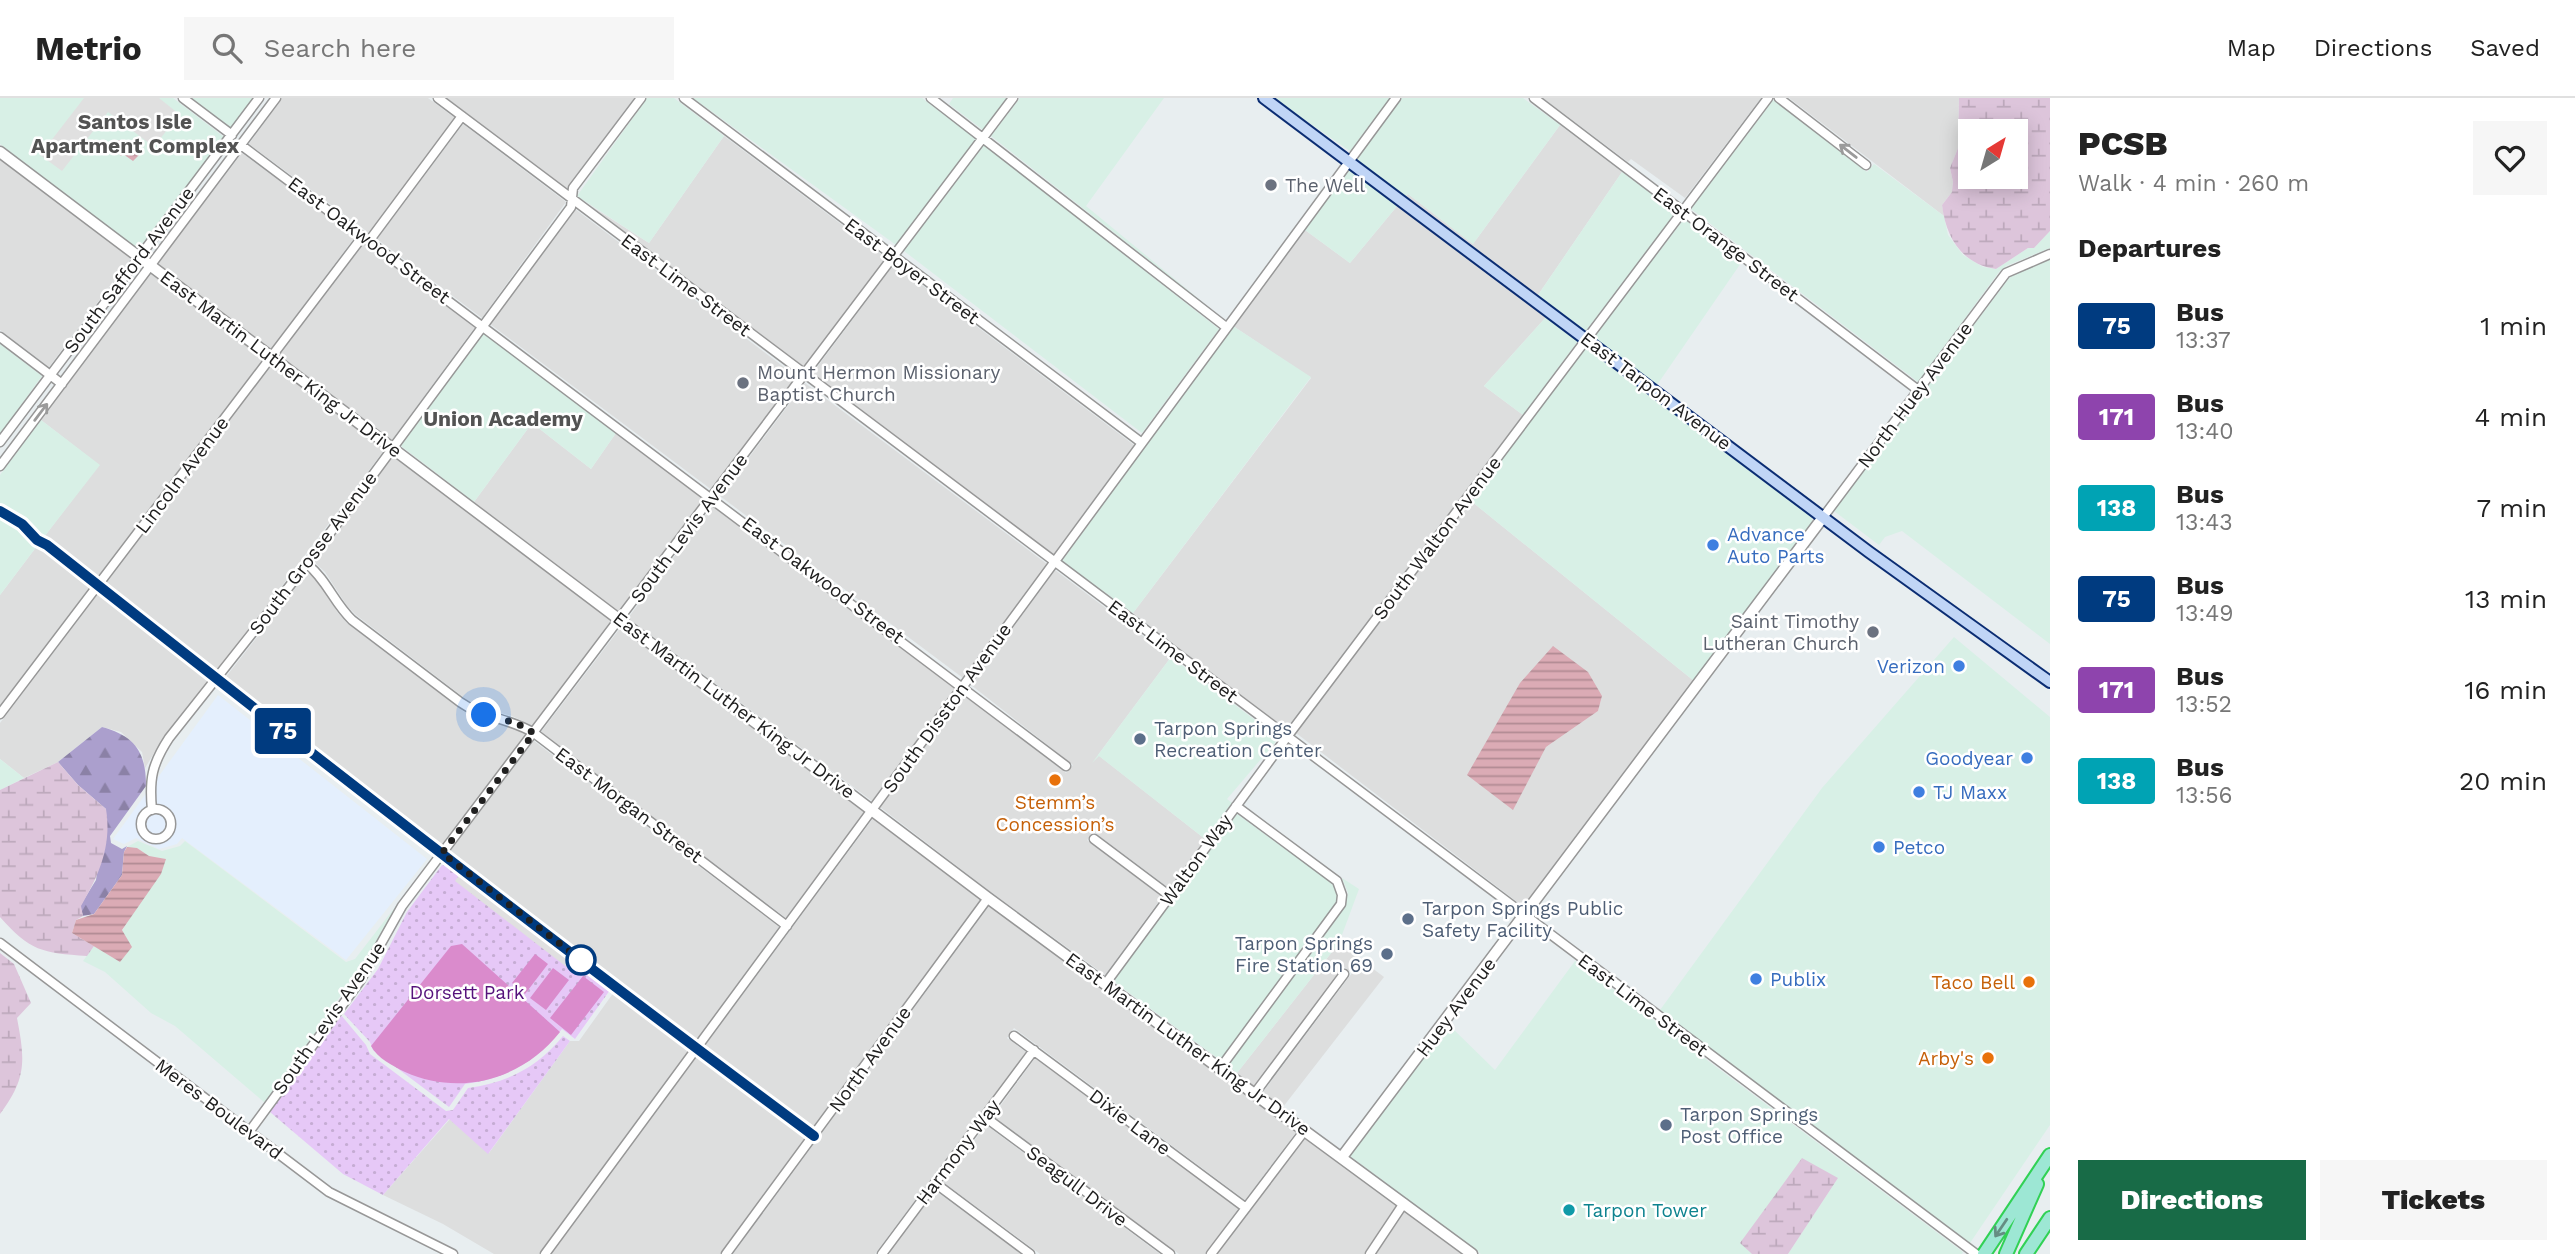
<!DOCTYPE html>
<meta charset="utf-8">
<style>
:root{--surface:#fff;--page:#f6f6f6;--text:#222;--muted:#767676;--line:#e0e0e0;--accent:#186b47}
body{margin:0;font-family:"Work Sans",sans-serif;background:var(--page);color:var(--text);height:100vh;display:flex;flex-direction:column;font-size:26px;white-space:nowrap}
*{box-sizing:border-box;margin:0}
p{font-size:23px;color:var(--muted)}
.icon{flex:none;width:38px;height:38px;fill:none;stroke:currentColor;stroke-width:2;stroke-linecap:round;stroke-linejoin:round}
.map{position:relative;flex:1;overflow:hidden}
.drawer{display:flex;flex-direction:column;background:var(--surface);width:525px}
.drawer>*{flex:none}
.badge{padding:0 14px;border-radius:5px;font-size:24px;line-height:46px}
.needle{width:46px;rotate:37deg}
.controls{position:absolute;left:1958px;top:21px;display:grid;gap:14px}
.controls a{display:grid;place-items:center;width:70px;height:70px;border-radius:0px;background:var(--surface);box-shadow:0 4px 18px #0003;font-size:35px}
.you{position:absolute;width:35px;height:35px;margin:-18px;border:5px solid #fff;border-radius:50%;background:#1a73e8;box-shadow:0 0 0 10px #1a73e833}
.map>.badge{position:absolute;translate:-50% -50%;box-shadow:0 0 0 4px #fff}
h2{padding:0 28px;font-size:26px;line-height:63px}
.round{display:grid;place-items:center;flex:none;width:74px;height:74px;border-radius:0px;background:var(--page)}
.headline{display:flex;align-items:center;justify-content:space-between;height:119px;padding:0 28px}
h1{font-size:33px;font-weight:800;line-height:52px}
.cta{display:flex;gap:14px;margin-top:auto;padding:14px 28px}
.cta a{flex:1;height:80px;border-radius:0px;background:var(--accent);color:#fff;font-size:28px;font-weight:800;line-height:80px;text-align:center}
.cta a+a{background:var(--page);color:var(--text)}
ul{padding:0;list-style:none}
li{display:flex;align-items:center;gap:21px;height:91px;padding:0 28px}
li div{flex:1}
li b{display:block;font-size:26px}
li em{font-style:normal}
li .badge{min-width:77px;font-weight:700;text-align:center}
header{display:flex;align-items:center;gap:42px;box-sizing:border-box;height:98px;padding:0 35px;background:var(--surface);border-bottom:2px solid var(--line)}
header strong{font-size:33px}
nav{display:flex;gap:38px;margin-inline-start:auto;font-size:24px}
.search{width:490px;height:63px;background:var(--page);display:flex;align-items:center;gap:18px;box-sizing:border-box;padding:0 24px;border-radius:0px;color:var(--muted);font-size:26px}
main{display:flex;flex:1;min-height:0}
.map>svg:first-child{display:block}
.residential{fill:#dddede;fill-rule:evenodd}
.commercial{fill:#d8f0e6}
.education{fill:#e4effd}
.forest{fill:url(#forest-firs)}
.wetland{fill:url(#wetland-marsh);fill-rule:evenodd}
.park{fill:url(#park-dots)}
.pitch{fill:#da8bcc}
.parking{fill:#e0e0e0}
.water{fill:url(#water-rules)}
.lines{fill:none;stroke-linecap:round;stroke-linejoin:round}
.minor-casing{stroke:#979797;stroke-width:11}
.tertiary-casing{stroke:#979797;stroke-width:13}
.secondary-casing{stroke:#0b2d73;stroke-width:14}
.trunk-casing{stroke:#31d155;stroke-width:16}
.minor{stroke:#fff;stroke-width:8}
.tertiary{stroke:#fff;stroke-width:10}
.secondary{stroke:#c0d5f6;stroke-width:10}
.trunk{stroke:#9de7d4;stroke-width:12}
.oneway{stroke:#9b9b9b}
.oneway2{stroke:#658d83}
.line-casing{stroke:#fff;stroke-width:16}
.line{stroke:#003b80;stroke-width:10}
.walk{stroke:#202020;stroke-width:7;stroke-dasharray:0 12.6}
.worship-dot{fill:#6b7280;stroke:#fff;stroke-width:2.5}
.shop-dot{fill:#3f7fe0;stroke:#fff;stroke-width:2.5}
.service-dot{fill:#5c6f8a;stroke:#fff;stroke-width:2.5}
.food-dot{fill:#e8710a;stroke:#fff;stroke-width:2.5}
.stop-dot{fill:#fff;stroke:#003b80;stroke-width:3.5}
.culture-dot{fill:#0f9aa8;stroke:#fff;stroke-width:2.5}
.labels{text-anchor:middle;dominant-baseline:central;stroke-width:5;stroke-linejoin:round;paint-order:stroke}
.worship-label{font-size:19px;fill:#5b616d;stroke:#fff;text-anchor:start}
.street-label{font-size:19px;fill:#202020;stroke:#fff}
.shop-label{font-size:19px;fill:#366cbe;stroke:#fff;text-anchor:start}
.service-label{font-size:19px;fill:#4e5e75;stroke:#fff;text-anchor:start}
.food-label{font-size:19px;fill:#c56008;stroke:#fff;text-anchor:end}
.park-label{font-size:19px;fill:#56127b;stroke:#fff}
.culture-label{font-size:19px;fill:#0d838f;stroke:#fff;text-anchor:start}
.neighbourhood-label{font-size:21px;font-weight:bold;fill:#535353;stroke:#fff}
</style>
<header>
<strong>Metrio</strong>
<div class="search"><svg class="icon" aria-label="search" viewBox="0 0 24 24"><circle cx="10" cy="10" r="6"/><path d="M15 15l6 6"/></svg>Search here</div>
<nav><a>Map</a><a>Directions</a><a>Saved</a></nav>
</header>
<main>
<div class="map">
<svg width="2050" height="1156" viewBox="0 0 2050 1156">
<defs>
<pattern id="forest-firs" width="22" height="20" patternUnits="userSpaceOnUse" patternTransform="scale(1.75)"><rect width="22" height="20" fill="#ab9fcd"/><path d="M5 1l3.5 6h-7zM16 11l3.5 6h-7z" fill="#8b81a6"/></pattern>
<pattern id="wetland-marsh" width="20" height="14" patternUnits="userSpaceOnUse" patternTransform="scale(1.75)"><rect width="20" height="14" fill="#ddc5db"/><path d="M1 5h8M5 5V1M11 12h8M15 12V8" fill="none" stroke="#bda9bc"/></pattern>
<pattern id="park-dots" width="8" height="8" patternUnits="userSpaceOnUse" patternTransform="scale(1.75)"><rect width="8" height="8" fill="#e6c8f7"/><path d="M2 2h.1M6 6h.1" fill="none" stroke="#c5acd3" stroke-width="1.8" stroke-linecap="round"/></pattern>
<pattern id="water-rules" width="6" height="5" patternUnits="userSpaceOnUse" patternTransform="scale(1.75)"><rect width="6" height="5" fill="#dbabb5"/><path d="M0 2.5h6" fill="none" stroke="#b18b93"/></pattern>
</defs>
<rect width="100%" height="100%" fill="#e8eef0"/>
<!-- residential -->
<path class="residential" d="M282,0H428L455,20L369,135L249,46Z
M447,0H634L567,91Z
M1543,0H1761L1685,100L1631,61L1628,64Z
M1789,0H1959L1958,50L1950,70L1953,84L1952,94L1942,107L1944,118Z
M463,26L566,104L482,220L377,141Z
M1560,27L1622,74L1538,197L1554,210L1405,99L1408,96L1473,146Z
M724,38L886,160L804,269L585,104L649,145Z
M242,55L355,139L271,251L157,166Z
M0,61L131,160L49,269L0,232Z
M1398,107L1546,219L1484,288L1523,317L1286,631L1133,515L1311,280L1233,228L1305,132L1350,165Z
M575,111L797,279L712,392L490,226Z
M364,145L475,229L392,342L279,257Z
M894,166L1134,347L1053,457L812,276Z
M150,175L264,260L97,480L44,439L99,367L41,322Z
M272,266L385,351L217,574L105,486Z
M805,285L1047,466L963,580L720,398Z
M532,325L591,371L616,335L705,401L619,514L400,348L474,404Z
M393,358L613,523L533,628L512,618L483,610L467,602L356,517L347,508L325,474L314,464Z
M1471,403L1694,583L1525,810L1296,635ZM1602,598L1598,613L1546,649Z
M713,407L956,590L872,703L628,520Z
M37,448L90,489L0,608V497Z
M1055,472L1171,559L1098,657L1205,741L1169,790L1094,734L1087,742L1162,799L1105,877L988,792L880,709L964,596L1066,675L1073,667L971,587Z
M308,474L320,486L338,515L348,526L463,613L482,622L513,630L526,637L442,747L225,580Z
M98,495L209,583L165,637L145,670L142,654L121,634L102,629L58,664L24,680L0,661V625Z
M621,529L865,713L786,820L541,634Z
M534,643L779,829L696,943L450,753Z
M874,719L981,802L813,1030L704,949Z
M989,808L1297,1033L1245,1102L1014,930L1007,940L1026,954L875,1156H733Z
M1339,845L1384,879L1283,1009L1263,994L1352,875L1344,869L1254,988L1237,975Z
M614,894L689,952L539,1156H494L443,1126L383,1097L450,1021L489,1055L570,943H579Z
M697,958L806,1039L720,1156H551Z
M1035,960L1239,1111L1205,1156H1179L993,1018Z
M986,1027L1160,1156H1040L943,1084Z
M1305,1039L1397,1107L1364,1156H1217Z
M936,1093L1021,1156H891L889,1154Z
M1405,1113L1462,1156H1376Z"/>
<!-- commercial -->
<path class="commercial" d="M0,0H173L224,39L138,151L0,46Z
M192,0H253L231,30Z
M647,0H674L724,38L649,145L577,98Z
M693,0H922L976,41L896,147Z
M953,0H1007L983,32L949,6Z
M1020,0H1164L1086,108L1211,211L991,38Z
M1273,0H1390L1350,53Z
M1402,0H1523L1560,27L1473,146L1408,96L1405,99L1356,62Z
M1773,2L1867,74L1874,66L1944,118L1948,137L1963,157L1983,169L1996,171L2028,150H2034L2050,133V150L2006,168L1999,174L1918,284L1691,111Z
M984,47L1219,231L1142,335L904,153Z
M1350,71L1398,107L1350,165L1305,132Z
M1622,74L1676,114L1585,234L1538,197Z
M1684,121L1741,165L1657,287L1593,240Z
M2050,161V546L1902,433L1885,439L1879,447L1834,413L2010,179Z
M1546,219L1578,243L1523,317L1484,288Z
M1233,228L1311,279L1133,515L1062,463Z
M483,235L616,335L591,371L532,325L474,404L401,348Z
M0,246L42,278L0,336Z
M1586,249L1812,417V426L1694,583L1471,403Z
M41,322L100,367L44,439L25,421L0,407V377Z
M0,420L19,431L37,448L0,497Z
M1954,539L2050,619V1027L1970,1145L1660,912L1822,690Z
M1171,559L1279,640L1227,701L1232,705L1205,741L1099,658L1092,665Z
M0,661L24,680L0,692Z
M1237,716L1328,782L1333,787L1337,798L1336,805L1220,962L1113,883Z
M138,743L162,753L180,748L185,743L346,864L355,861L399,804L385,832L318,931L265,1005L175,928L151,915L105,874L83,863L94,848L120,864L122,833L165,761L149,758L137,750L127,749Z
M1342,780L1359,791L1339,845L1237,975L1228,968L1345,809L1348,795Z
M1575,863L1963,1154L1962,1156H1788L1838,1080L1740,1144L1752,1156H1481L1350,1058L1449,927L1495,972Z"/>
<!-- education -->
<path class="education" d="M218,597L427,761L346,862L182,740L177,746L159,751L136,740L124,746L113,741Z"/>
<!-- forest -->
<path class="forest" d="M102,629C135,638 146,654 146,688L110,738L111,745L122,751L127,748L124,754L122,777L94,816L83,818L80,808L96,782L106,711L78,687L58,664Z"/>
<!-- wetland -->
<path class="wetland" d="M1959,0H2050V133L2034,150H2028L1996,171C1962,166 1946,140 1942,107L1952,94L1953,84L1950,70L1958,50ZM1970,33H2016V79H1970Z
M58,664L78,687L106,711C112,748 99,777 81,808L83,818L76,822L72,835L94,848L87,858C42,855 30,853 0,819V692Z
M0,855L14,866L31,905L17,920C25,962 27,980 0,1016Z
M1802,1060L1838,1080L1788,1156H1752L1740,1145Z"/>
<!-- park -->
<path class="park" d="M442,767L450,768L610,892L575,941L562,931C536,964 507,980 465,986L449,1009L373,952L370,944L344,916L378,871L407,814Z
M341,917L366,947L370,956L446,1013L453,1012L468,990C507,985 538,969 563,938L570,943L488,1056L449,1021L383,1097L343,1076L270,1014Z"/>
<!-- pitch -->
<path class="pitch" d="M462,846L560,934C523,981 461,999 405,974C393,968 377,960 371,948L451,848Z
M535,856L548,866L525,896L512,885Z
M553,870L569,882L546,912L530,900Z
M583,878L604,894L571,937L550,920Z"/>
<!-- parking -->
<path class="parking" d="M84,0H159L179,16L154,49L108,14L62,73L40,57Z
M460,776L578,868L573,874L455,783Z"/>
<!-- water -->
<path class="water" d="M119,42L137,51L139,57L133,63L123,56L121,58L114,49Z
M1553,548L1588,574L1602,598L1598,613L1546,649L1513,712L1467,677L1520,585Z
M127,749L137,750L149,758L166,761L161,776L122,832L132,849L120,864L72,835L76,822L94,816L122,777L124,754Z"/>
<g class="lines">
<defs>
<path id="minor" d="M183,0L232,37
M438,0L1976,1156
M684,0L1142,345
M931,0L1226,229
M1534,0L1918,292
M1779,0L1866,67
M241,47L1066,668
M369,143L462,18
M0,239L62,286
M0,344L259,0
M0,368L276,0
M0,413L22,426L37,441L47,447L217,582L696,951L814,1038
M1824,418L2006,175L2050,156
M307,466C327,482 334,505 352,522L460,604C482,620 510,620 534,635L787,828
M0,616L363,138
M141 726a15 15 0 1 1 30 0a15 15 0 1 1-30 0Z
M152,712C149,681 152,666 169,640L307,466L571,109L573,90L641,0
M1094,741L1170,798
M0,845L329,1094L453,1156
M1106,885L1287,639L1768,0
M1014,938L1246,1110
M1221,969L1341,806L1342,797L1337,783L1236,708
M1255,995L1344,876
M985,1019L1170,1156
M249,1034L360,883L402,808L1013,0
M935,1085L1030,1156
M545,1156L1396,0
M726,1156L988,800
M882,1156L1034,952
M1211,1156L1305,1032
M1370,1156L1404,1105"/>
<path id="tertiary" d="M0,54L988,800L1472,1156
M1342,1059L1824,418"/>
<path id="secondary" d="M1264,0L1869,454L2050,584"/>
<path id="trunk" d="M1984,1156L2050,1057
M2006,1156L2037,1086
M2026,1156L2050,1120"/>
</defs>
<!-- minor casing -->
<use href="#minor" class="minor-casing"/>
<!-- tertiary casing -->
<use href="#tertiary" class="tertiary-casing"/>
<!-- secondary casing -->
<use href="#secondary" class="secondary-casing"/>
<!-- trunk casing -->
<use href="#trunk" class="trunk-casing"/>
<!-- minor -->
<use href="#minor" class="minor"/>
<!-- tertiary -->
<use href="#tertiary" class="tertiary"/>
<!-- secondary -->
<use href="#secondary" class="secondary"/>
<!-- trunk -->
<use href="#trunk" class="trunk"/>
</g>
<!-- one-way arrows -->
<defs><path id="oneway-shaft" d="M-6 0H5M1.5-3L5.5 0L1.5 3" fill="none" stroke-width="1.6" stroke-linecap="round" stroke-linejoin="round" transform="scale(1.75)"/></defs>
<g class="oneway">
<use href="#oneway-shaft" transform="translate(1848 53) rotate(-142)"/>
<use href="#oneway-shaft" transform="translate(41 314) rotate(-53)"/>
</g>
<use class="oneway2" href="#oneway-shaft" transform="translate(2001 1130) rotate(124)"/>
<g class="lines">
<defs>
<path id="line" d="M0,413L22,426L37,442L47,447C300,647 555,846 814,1038"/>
</defs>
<!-- line casing -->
<use href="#line" class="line-casing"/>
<!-- line -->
<use href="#line" class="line"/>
<!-- walk -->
<path class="walk" d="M484,617L516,625L534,635L442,755L581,862"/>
</g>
<!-- markers -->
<g class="worship-dot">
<circle cx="1271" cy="87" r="7"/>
<circle cx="743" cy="285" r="7"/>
<circle cx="1873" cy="534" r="7"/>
</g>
<g class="shop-dot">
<circle cx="1713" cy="447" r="7"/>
<circle cx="1959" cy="568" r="7"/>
<circle cx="2027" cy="660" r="7"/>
<circle cx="1919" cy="694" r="7"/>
<circle cx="1879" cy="749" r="7"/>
<circle cx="1756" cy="881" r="7"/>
</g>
<g class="service-dot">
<circle cx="1140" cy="641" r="7"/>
<circle cx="1408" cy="821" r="7"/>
<circle cx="1387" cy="856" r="7"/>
<circle cx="1666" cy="1027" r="7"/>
</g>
<g class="food-dot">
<circle cx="1055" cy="682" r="7"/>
<circle cx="2029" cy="884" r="7"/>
<circle cx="1988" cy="960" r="7"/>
</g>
<circle class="stop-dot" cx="581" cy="862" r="14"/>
<circle class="culture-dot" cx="1569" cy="1112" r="7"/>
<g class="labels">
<!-- worship labels -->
<g class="worship-label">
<text x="1285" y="87">The Well</text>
<text x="757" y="274">Mount Hermon Missionary<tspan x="757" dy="22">Baptist Church</tspan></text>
<text x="1859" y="523" text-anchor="end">Saint Timothy<tspan x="1859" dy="22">Lutheran Church</tspan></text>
</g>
<!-- street labels -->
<g class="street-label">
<text transform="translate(369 142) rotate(37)">East Oakwood Street</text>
<text transform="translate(1726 146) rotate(37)">East Orange Street</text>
<text transform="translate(129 172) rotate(-53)">South Safford Avenue</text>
<text transform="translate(912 173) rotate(37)">East Boyer Street</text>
<text transform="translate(686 187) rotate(37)">East Lime Street</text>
<text transform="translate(281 266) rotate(37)">East Martin Luther King Jr Drive</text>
<text transform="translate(1656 293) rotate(37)">East Tarpon Avenue</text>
<text transform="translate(1915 297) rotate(-53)">North Huey Avenue</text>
<text transform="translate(182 377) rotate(-53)">Lincoln Avenue</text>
<text transform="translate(689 430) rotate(-53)">South Levis Avenue</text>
<text transform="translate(1437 440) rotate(-53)">South Walton Avenue</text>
<text transform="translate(313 455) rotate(-53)">South Grosse Avenue</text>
<text transform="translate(823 482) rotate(37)">East Oakwood Street</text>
<text transform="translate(1173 553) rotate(37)">East Lime Street</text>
<text transform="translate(734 607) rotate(37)">East Martin Luther King Jr Drive</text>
<text transform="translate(947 610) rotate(-54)">South Disston Avenue</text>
<text transform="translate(629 707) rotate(37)">East Morgan Street</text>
<text transform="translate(1196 762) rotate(-54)">Walton Way</text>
<text transform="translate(1643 907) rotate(37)">East Lime Street</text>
<text transform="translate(1456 909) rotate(-53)">Huey Avenue</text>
<text transform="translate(329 920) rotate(-55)">South Levis Avenue</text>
<text transform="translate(1188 946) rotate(36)">East Martin Luther King Jr Drive</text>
<text transform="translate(870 961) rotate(-54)">North Avenue</text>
<text transform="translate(219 1011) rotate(37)">Meres Boulevard</text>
<text transform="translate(1130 1024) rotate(37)">Dixie Lane</text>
<text transform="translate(958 1054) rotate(-53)">Harmony Way</text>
<text transform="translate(1077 1088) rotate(37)">Seagull Drive</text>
</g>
<!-- shop labels -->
<g class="shop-label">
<text x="1727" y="436">Advance<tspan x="1727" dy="22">Auto Parts</tspan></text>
<text x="1945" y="568" text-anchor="end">Verizon</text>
<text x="2013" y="660" text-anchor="end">Goodyear</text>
<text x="1933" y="694">TJ Maxx</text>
<text x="1893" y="749">Petco</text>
<text x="1770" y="881">Publix</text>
</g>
<!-- service labels -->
<g class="service-label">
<text x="1154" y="630">Tarpon Springs<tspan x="1154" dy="22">Recreation Center</tspan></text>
<text x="1422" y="810">Tarpon Springs Public<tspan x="1422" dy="22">Safety Facility</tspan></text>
<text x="1373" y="845" text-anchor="end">Tarpon Springs<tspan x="1373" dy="22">Fire Station 69</tspan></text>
<text x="1680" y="1016">Tarpon Springs<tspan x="1680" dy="22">Post Office</tspan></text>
</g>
<!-- food labels -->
<g class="food-label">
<text x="1055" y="704" text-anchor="middle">Stemm’s<tspan x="1055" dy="22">Concession’s</tspan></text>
<text x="2015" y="884">Taco Bell</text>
<text x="1974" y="960">Arby's</text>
</g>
<!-- park labels -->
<g class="park-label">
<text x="467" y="894">Dorsett Park</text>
</g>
<!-- culture labels -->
<g class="culture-label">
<text x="1583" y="1112">Tarpon Tower</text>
</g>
<!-- neighbourhood labels -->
<g class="neighbourhood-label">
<text x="135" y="23">Santos Isle<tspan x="135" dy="24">Apartment Complex</tspan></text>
<text x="503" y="320">Union Academy</text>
</g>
</g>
</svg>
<div class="controls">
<a><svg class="needle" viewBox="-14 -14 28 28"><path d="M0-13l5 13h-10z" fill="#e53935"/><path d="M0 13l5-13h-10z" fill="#767676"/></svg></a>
</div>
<div class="you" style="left:484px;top:617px"></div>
<b class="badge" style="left:283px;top:633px;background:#003b80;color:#fff">75</b>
</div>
<section class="drawer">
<div class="headline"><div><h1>PCSB</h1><p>Walk · 4 min · 260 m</p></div><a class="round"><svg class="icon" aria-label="heart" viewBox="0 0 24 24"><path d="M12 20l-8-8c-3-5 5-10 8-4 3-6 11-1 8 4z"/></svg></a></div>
<h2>Departures</h2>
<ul>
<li><span class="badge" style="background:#003b80;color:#fff">75</span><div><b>Bus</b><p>13:37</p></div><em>1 min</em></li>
<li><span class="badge" style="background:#8e44ad;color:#fff">171</span><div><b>Bus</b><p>13:40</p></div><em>4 min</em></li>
<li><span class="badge" style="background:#00a3b4;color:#fff">138</span><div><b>Bus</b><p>13:43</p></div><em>7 min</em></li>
<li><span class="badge" style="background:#003b80;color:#fff">75</span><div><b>Bus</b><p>13:49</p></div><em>13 min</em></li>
<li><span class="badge" style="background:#8e44ad;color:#fff">171</span><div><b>Bus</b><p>13:52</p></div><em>16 min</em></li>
<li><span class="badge" style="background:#00a3b4;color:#fff">138</span><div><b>Bus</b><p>13:56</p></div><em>20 min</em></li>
</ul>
<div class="cta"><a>Directions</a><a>Tickets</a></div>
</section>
</main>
